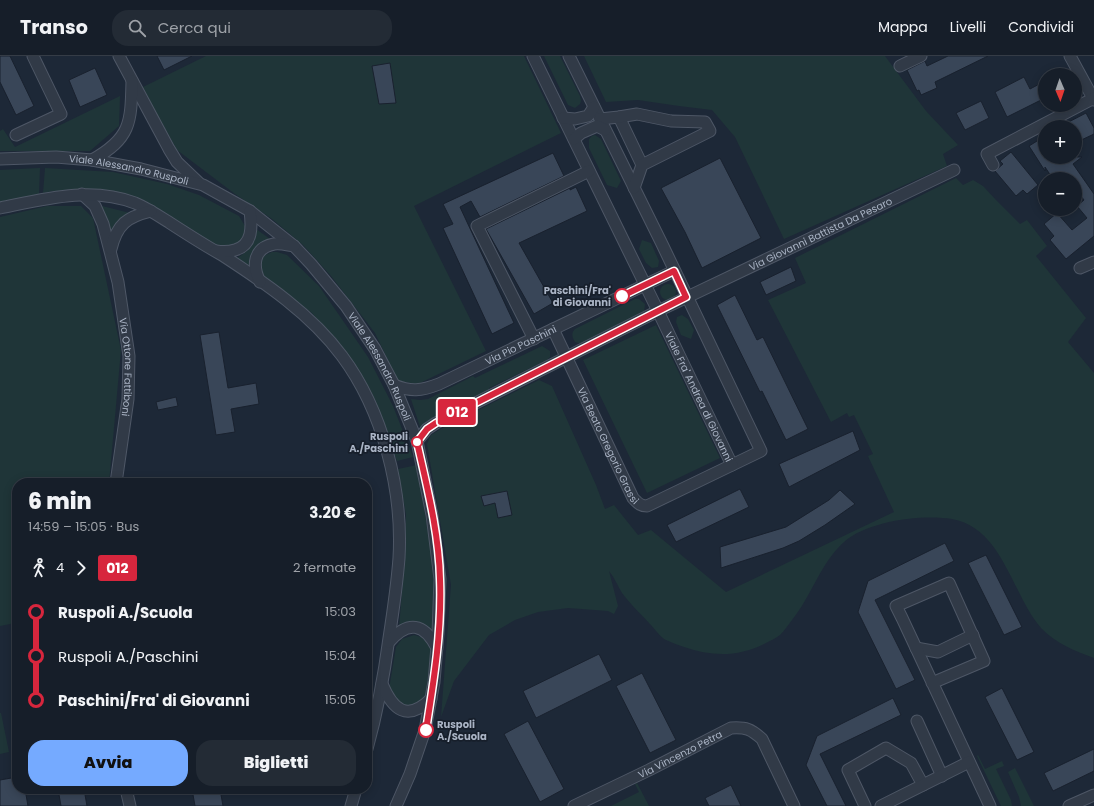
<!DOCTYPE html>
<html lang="it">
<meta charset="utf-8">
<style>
:root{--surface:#161e29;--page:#232b35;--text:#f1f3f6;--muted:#9ea2a8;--line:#353c46;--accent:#75aaff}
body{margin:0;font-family:Poppins,sans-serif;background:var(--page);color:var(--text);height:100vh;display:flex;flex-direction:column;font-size:15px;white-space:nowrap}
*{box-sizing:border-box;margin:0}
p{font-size:13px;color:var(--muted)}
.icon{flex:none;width:22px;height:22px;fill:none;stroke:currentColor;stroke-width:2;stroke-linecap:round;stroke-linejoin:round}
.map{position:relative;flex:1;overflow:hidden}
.drawer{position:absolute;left:12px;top:422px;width:360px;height:316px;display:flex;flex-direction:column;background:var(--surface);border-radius:16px;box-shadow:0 2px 10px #0003,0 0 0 1px var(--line)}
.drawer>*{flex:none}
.badge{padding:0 8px;border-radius:3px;font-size:14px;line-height:26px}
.needle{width:26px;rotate:178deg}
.fabs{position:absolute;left:1038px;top:12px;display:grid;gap:8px}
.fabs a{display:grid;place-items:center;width:44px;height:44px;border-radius:50%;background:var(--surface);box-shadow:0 2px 10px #0003,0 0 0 1px var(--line);font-size:20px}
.map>.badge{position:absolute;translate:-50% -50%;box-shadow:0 0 0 2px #fff}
.legs{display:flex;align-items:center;gap:6px;height:44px;padding:0 16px;font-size:13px}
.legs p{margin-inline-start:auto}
.head{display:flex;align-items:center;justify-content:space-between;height:68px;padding:0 16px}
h1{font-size:22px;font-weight:800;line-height:30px}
.primary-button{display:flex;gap:8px;margin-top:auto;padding:8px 16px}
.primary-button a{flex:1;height:46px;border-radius:16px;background:var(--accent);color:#111;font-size:16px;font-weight:800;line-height:46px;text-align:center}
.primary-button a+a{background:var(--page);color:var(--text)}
ul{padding:0 16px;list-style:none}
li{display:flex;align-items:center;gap:14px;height:44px;font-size:15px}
li i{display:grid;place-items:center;width:6px;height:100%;margin:0 5px;background:currentColor}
li i::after{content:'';width:10px;height:10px;margin:-5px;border:3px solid;border-radius:50%;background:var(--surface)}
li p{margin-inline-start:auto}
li:first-child i{background:linear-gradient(#0000 50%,currentColor 0)}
li:last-child i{background:linear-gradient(currentColor 50%,#0000 0)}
header{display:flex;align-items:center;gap:24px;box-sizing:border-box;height:56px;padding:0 20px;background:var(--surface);border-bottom:1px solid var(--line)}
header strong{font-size:19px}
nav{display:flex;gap:22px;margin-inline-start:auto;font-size:14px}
.search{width:280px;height:36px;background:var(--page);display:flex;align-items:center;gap:10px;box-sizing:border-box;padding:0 14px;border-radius:16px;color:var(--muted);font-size:15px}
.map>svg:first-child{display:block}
.green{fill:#1f3538}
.building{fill:#394658;stroke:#19212e}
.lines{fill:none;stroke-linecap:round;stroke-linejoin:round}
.minor-casing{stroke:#4e5766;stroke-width:13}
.minor{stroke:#313a47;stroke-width:11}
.line-1-casing{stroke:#fff;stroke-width:9}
.line-1{stroke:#d7263d;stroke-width:6}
.stop-1-dot{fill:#fff;stroke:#d7263d;stroke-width:2}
.labels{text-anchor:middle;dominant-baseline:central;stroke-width:3.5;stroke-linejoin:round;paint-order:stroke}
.street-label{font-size:10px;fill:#aab4c5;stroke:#171f2b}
.stop-label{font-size:10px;font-weight:bold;fill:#aab4c5;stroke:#171f2b;text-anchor:end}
</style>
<header>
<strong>Transo</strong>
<div class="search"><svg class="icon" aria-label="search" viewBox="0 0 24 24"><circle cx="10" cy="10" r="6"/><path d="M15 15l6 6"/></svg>Cerca qui</div>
<nav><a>Mappa</a><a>Livelli</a><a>Condividi</a></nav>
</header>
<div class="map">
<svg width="1094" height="750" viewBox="0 0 1094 750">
<rect width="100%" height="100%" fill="#1d2837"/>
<!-- green -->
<path class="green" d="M206,0H524L561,77L414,150L486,295L418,328L398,325L375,277L331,220L303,189L272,163L235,138L177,94L157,59L143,31Z
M544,0H560L580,40L581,45L580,48L575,52L568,49Z
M584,0H885L926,55L958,89L943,98L947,110L784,183L735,81L712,54L679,50L638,44L606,46Z
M120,40L119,70L90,95H0V75L3,73L15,91Z
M595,79L601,83L621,125L617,132L607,129L589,92V83L592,80Z
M40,112L39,138L0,148V114Z
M45,112L113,116L167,128L199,139L239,160L245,170L246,175L242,188L219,192L102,136L53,135L43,137Z
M956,122L963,129L973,124L983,130L996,144L1020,168L1027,164L1047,190L1036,200L1086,262L1068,286L1094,317V602C1075,595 1055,587 1041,572C1012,539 1003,472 952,463C922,458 867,465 844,486C821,506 811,541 792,564C788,569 784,575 780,579C776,582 770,585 766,587C739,601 713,601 684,591C679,589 672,587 666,584C660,581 655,573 650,568C641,558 630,548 622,537C618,530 614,521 609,515L618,550L614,558L608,555L568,552L538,556L515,564L489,579L454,625L441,661L451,529L427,388L431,379L446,370L539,324L552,330L596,429L605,453L614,449L638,479L651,474L726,536L894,456L868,400L873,398L854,359L849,361L847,357L831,366L768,244L806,227L795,202Z
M47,150H81L93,162L121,294L109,427H17V575L15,567L0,570V161Z
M102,150L130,157L112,179L100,152Z
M256,173L273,185L252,216L235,203C248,196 256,188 256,173Z
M642,184L651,187L659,205L658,211L652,212L646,207L639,193Z
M272,196H277L287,199L319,230L368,301L393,350L413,401L397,405L370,338L350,304L312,257L277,231L266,225L261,218V205L264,200Z
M660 236a8 8 0 1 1 16 0a8 8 0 1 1-16 0Z
M635,243H639L645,248L644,256L582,287H578L575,286C572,281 571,277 575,273Z
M682,259L688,263L694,274L691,283L681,279L676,266L677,261Z
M656,269L720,402L647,437L583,304Z
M542,290L550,295V301L547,304L489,332L490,335C472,343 430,358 421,374L411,343L420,344L428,343L473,320L475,322Z
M417,409L433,506L435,552L434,579L399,572L404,511L406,459L398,413Z
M414,579L421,581L427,586L431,594L428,636L425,644L404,653L390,634V627L396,591L402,583Z
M0,657H1L9,696L0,698Z
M978,699L985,713L1002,705L1004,710L996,713L1011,744L1012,750H1001L977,700Z
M1015,712L1034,750H1021L1019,741L1008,716Z
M637,727L649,750H611L639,736L635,728Z"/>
<!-- building -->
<path class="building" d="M0,0H10L34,50L16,59L0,26Z
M157,0H192L164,14Z
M948,0H988L935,26L937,32L921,39L919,34L917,35L907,14L925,5L927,10Z
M390,7L396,47L379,48L372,10Z
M95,12L107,39L80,51L69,24Z
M1024,21L1030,33L1045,25V42L1007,61L995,36Z
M981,45L989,62L965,74L956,57Z
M1086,57L1094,72V78L1075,87V71H1059Z
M1045,80V101H1082L1073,108L1094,138V180L1066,203L1050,184L1054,180L1044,168L1057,157L1072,174L1087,162L1077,150L1084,144L1075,132V123H1053L1045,111V115L1029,90Z
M1011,96L1038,129L1027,138L1023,134L1016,140L995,115L1003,108L1000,105Z
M553,97L564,120L480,161L471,145L460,151L514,267L492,278L443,172L453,168L443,148Z
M720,102L761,182L702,212L685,176L661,132Z
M576,131L587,155L519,187L553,247L534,258L486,173L570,132V134Z
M791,211L796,225L766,239L760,226Z
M735,239L757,284L763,281L808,373L786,384L762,335L760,336L717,249Z
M219,276L228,332L256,327L259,348L231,353L235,376L216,379L200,279Z
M176,341L178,350L158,354L156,346Z
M853,375L860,394L789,431L779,408Z
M740,433L749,451L676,486L667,469Z
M840,434L855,448L825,469L799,485L783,492L721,512L720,491L786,471L829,444Z
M507,435L512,459L498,462L495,447L484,450L481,440Z
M945,487L954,505L875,544L915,624L896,633L858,556L868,525Z
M986,499L1022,571L1004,579L968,507Z
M599,598L612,624L536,662L523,635Z
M642,617L676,684L650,697L616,630Z
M1002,632L1034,696L1017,704L985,641Z
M893,642L901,659L820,698L846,750H827L806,709L817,680Z
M528,665L564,733L540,746L504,678Z
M1094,693V715L1053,735L1044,717Z
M17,721V733H25L28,750H0V724Z
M731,729L741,750H709L705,742Z
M58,733H84L87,750H61Z
M192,733H220L223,750H195Z"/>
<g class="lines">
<defs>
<g id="minor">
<path d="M119,0L169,93L177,106L199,127"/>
<path id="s1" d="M533,0L658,255L732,409L761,395L662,188L569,0"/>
<path d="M1070,0L1094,44"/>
<path d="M900,10L921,0"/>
<path d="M619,61L642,109"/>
<path d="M563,62L575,63L588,60L594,51"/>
<path d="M600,63L619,61L637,58L671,65L705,66L710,75L642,109L634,132"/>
<path d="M16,79L61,58L33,0"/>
<path d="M574,83L581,77L597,70L605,74"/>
<path id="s2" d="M0,103L56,101L92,104L141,113L203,129L250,155L294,190L311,208L346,250L375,293L394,329L417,385L432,459L440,523L438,578L434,626L425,674L410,718L396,750"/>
<path d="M92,104C131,82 131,67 132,25"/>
<path d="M993,109L987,98L1094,42"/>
<path id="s3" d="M82,138L95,150L103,168L118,226L129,300L128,343L116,427"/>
<path d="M0,152C44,143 91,130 135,147C147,152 159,160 170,167C187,178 204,189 222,199C265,227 311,258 342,300C383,355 403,434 399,502C397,529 393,556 389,582C384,620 377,657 367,693"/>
<path d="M111,193C117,168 127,161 151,155"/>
<path d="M216,195C223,196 229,196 235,194C253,189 252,170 250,155"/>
<path d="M1080,212L1094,206"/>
<path d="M260,226C252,210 253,192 274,188C281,187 287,189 294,190"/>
<path id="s4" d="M553,273L633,442C638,447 640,450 647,450L732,409"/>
<path d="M534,283L477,170L589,115"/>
<path id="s5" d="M394,329C411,336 421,335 439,328L674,215"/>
<path id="s6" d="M417,385L427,373L436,367L658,255L954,114"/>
<path d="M389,586C408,564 424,567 437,592"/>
<path d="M916,592L938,596L973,579"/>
<path d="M932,627L984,605L949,527L896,550L902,562L990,750"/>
<path d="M382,628C393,654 407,666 431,643"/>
<path d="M917,665L942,720"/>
<path d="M126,733L130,750"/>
<path d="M351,750L356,733"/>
<path id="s7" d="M574,750L649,714L731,672C746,671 751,673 762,683L794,750"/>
<path d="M865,750L848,714L886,692L911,707L923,729"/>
<path d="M881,750L969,706"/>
<path d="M1069,750L1094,739"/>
</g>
</defs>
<!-- minor casing -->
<use href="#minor" class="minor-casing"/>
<!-- minor -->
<use href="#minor" class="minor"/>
</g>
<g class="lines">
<defs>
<path id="line-1" d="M426,674C434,624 442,574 440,523C439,477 427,431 417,386L427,373L436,367L686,241L674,215L622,240"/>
</defs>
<!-- line-1 casing -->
<use href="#line-1" class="line-1-casing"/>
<!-- line-1 -->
<use href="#line-1" class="line-1"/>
</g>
<!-- markers -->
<g class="stop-1-dot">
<circle cx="622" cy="240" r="7"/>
<circle cx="417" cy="386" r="5"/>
<circle cx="426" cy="674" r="7"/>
</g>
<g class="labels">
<!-- street labels -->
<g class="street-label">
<text stroke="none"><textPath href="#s2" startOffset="130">Viale Alessandro Ruspoli</textPath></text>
<text stroke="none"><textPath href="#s6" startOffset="455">Via Giovanni Battista Da Pesaro</textPath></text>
<text stroke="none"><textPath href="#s5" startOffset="137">Via Pio Paschini</textPath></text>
<text stroke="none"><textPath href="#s3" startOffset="183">Via Ottone Fattiboni</textPath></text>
<text stroke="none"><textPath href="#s2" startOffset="465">Viale Alessandro Ruspoli</textPath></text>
<text stroke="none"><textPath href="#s1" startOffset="379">Viale Fra' Andrea di Giovanni</textPath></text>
<text stroke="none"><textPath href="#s4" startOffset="129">Via Beato Gregorio Grassi</textPath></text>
<text stroke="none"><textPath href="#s7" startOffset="118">Via Vincenzo Petra</textPath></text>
</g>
<!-- stop labels -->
<g class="stop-label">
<text x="611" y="234">Paschini/Fra'<tspan x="611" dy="12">di Giovanni</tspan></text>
<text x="408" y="380">Ruspoli<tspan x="408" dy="12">A./Paschini</tspan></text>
<text x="437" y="668" text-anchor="start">Ruspoli<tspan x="437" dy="12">A./Scuola</tspan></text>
</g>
</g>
</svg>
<div class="fabs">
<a><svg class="needle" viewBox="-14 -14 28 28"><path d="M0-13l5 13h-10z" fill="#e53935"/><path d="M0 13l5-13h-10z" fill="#9ea2a8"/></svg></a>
<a>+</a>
<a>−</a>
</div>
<b class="badge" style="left:457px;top:356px;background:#d7263d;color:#fff">012</b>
<section class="drawer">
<div class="head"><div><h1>6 min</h1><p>14:59 – 15:05 · Bus</p></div><b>3.20 €</b></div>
<div class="legs"><svg class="icon" aria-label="walk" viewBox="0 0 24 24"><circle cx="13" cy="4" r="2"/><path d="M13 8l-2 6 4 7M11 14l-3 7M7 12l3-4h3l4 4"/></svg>4<svg class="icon" aria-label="forward" viewBox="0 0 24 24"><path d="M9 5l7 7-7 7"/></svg><b class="badge" style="background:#d7263d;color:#fff">012</b><p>2 fermate</p></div>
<ul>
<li><i style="color:#d7263d"></i><b>Ruspoli A./Scuola</b><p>15:03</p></li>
<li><i style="color:#d7263d"></i><span>Ruspoli A./Paschini</span><p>15:04</p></li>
<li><i style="color:#d7263d"></i><b>Paschini/Fra' di Giovanni</b><p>15:05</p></li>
</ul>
<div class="primary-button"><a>Avvia</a><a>Biglietti</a></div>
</section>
</div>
